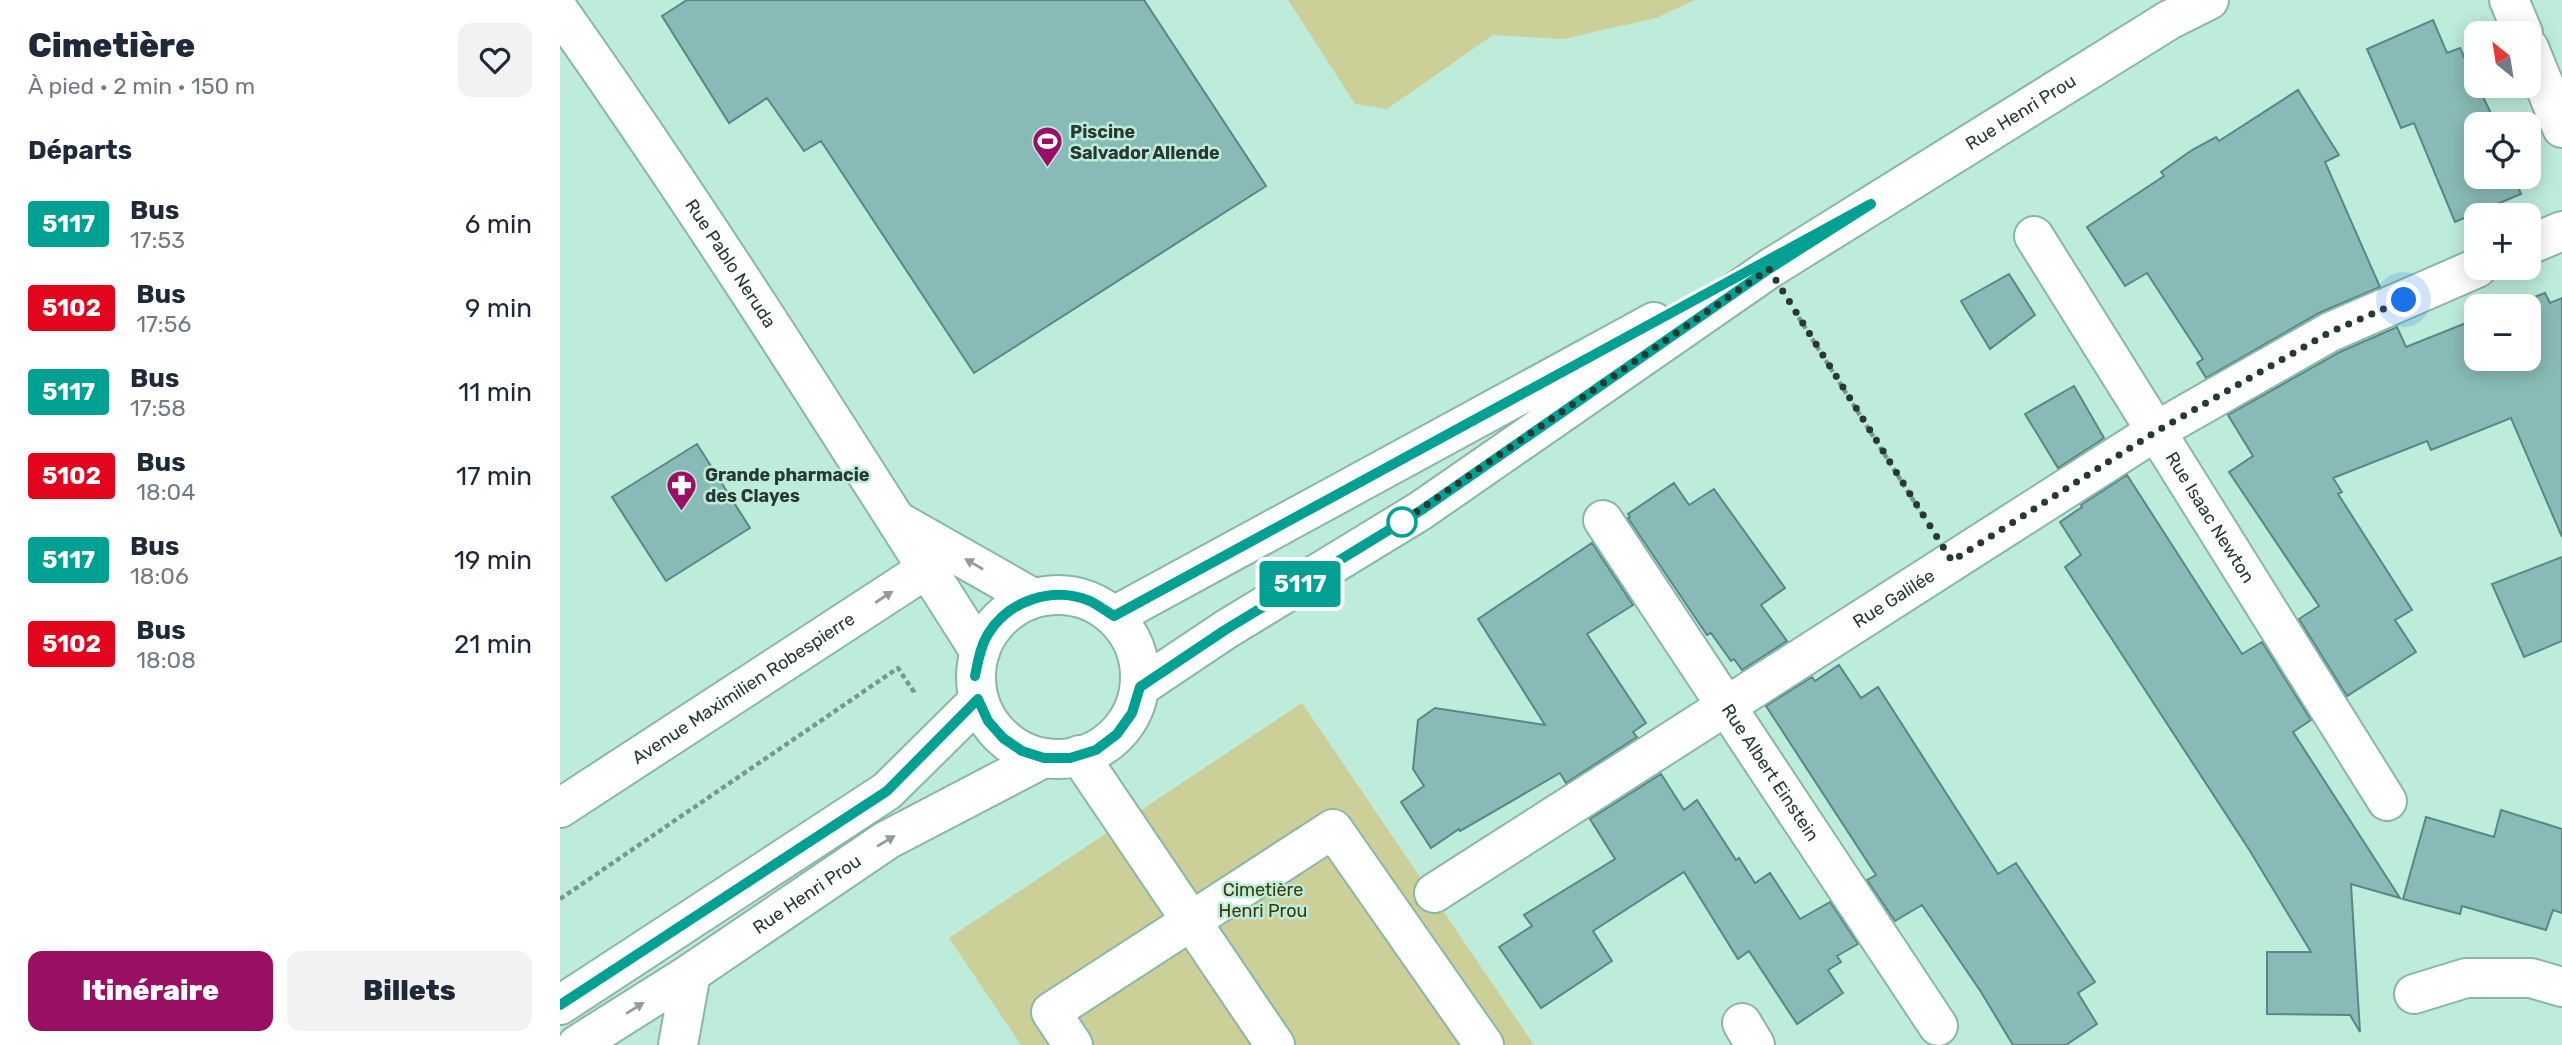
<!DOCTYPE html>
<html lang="fr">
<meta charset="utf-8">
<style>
:root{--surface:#fff;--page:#f2f2f3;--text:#1f2937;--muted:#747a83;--accent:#980f64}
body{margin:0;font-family:Rubik,sans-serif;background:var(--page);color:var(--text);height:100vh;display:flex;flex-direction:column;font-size:26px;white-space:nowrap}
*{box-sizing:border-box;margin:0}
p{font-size:23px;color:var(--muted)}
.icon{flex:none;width:38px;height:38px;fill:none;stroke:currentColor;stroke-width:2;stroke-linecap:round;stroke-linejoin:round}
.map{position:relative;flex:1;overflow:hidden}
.panel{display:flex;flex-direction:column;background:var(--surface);width:560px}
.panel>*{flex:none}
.badge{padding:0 14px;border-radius:5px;font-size:24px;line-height:46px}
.needle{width:46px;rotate:330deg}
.fabs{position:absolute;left:1904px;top:21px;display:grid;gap:14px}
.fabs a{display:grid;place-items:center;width:77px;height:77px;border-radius:14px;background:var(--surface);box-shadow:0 4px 18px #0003;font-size:35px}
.you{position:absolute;width:35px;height:35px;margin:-18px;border:5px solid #fff;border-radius:50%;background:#1a73e8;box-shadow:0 0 0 10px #1a73e833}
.map>.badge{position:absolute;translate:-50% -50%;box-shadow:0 0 0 4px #fff}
h2{padding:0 28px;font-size:26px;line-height:63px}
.round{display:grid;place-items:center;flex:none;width:74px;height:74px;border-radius:14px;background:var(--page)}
.overview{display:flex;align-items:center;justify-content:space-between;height:119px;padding:0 28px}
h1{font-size:33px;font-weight:800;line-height:52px}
.cta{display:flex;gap:14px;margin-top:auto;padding:14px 28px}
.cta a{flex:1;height:80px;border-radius:14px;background:var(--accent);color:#fff;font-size:28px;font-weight:800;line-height:80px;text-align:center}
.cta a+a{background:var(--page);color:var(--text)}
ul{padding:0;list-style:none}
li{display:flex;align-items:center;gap:21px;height:84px;padding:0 28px}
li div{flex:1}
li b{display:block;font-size:26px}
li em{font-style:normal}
li .badge{min-width:77px;font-weight:700;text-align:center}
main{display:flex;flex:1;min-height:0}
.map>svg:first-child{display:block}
.green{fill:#cdcf99}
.building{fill:#88bbb7;stroke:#588885;stroke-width:2}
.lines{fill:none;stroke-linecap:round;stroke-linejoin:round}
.minor-casing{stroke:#8ab6a6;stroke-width:42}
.path{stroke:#77988b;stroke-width:4.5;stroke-dasharray:5 3.5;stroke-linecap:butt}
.minor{stroke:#fff;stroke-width:38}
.oneway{fill:#939c98}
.line-casing{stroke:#fff;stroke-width:16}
.line{stroke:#00a092;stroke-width:10}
.walk{stroke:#273932;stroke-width:7;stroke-dasharray:0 12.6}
.stop-dot{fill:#fff;stroke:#00a092;stroke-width:3.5}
.labels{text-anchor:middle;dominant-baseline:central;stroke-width:5;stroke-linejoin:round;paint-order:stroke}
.street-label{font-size:18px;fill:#273932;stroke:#beecda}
.poi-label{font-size:18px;font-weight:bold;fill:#273932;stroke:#beecda;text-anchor:start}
.park-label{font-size:18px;fill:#3a3b04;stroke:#beecda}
</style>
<main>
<section class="panel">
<div class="overview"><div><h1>Cimetière</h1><p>À pied · 2 min · 150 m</p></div><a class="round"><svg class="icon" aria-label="heart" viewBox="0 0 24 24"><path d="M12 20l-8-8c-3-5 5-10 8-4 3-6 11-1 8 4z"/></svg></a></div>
<h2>Départs</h2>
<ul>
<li><span class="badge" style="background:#00a092;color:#fff">5117</span><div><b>Bus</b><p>17:53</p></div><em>6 min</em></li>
<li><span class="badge" style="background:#e3051b;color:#fff">5102</span><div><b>Bus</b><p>17:56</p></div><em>9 min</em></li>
<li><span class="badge" style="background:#00a092;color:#fff">5117</span><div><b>Bus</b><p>17:58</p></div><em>11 min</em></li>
<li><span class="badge" style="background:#e3051b;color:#fff">5102</span><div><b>Bus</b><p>18:04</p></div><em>17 min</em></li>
<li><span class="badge" style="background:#00a092;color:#fff">5117</span><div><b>Bus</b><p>18:06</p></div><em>19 min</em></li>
<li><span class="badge" style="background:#e3051b;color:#fff">5102</span><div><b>Bus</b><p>18:08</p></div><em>21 min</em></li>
</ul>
<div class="cta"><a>Itinéraire</a><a>Billets</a></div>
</section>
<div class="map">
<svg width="2002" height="1045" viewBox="0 0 2002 1045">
<rect width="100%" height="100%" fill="#beecda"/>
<!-- green -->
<path class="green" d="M728,0H1135L1096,18L1003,39L933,35L827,109L795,104Z
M742,703L974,1045H461L389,938Z"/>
<!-- building -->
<path class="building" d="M127,0H584L706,186L414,373L261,141L244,151L207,98L169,123L102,16Z
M1873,20L1887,53L1900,48L1936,124H1916V177H1954L1961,194L1895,222L1854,123L1841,128L1807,49Z
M1738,90L1779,155L1765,162L1820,287L1759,313L1646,378L1637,363L1643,359L1587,273L1565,286L1527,227L1604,176L1601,172L1632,150L1656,137L1659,141Z
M1449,274L1475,315L1430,349L1401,301Z
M1985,293L1990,303L2002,298V537L1951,418L1871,450L1867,441L1773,478L1782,492L1778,494L1852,610L1835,620L1856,652L1787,696L1739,619L1759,606L1669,472L1693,456L1668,415L1780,352L1837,327L1846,347L1916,319V359H1969V306H1950Z
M1514,386L1544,438L1498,468L1465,414Z
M137,444L190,528L106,581L52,497Z
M1567,475L1682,654L1702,642L1751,720L1733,732L1840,898L1791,884L1800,1032L1790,1015L1707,1014V952H1751L1690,851L1505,567L1521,555L1500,522L1522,507L1521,505Z
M1114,483L1129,505L1154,489L1225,588L1201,605L1227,641L1182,670L1174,659L1171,661L1151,633L1147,635L1068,518L1070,517L1068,514Z
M1032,543L1073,605L1027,634L1086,723L1073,732L1077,737L1006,783L1000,773L900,831L899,829L871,848L841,802L864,786L853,769L858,720L875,708L985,725L918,619Z
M2002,557V641L1964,657L1932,584Z
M1279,665L1301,698L1318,687L1438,874L1456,863L1535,982L1518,993L1537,1024L1506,1045H1453L1421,992L1362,905L1335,921L1307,880L1316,875L1206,706L1252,677L1255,681Z
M1101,774L1124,810L1137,800L1176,860L1179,858L1195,883L1210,873L1240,919L1270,902L1298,944L1277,956L1281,962L1268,970L1283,993L1237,1024L1189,951L1178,959L1124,872L1033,931L1052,961L981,1008L939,947L972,926L964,915L1055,859L1030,819Z
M1941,810L2002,829V913L1993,910L1986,930L1902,906L1900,914L1843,899L1866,817L1934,837Z"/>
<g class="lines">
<defs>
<g id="minor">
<path d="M1949,0L1963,33"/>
<path id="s1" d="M0,12C147,220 283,437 420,652"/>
<path d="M1969,48L2002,128"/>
<path id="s2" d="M1474,236L1827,801"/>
<path d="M1969,245L2002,231"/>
<path id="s3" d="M1043,520L1378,1026"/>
<path d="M341,523L473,598"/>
<circle cx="498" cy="677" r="82"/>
<path d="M554,616L1094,322"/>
<path id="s4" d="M580,687L665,630L860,511L1209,269L1609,20L1649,0"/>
<path d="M519,755L715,1045"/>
<path id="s5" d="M0,808L368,568"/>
<path id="s6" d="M874,893L1596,431L1770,332L1917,268"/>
<path d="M1854,994L1906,978H1971L2002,987"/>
<path d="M0,1005L327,791L419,700"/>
<path d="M1182,1023L1195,1045"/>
<path id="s7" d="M17,1045L131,973L327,840L484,758"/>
<path d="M118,1045L131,973"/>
<path d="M513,1045L491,1012L773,829L924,1045"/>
</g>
</defs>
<!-- minor casing -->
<use href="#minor" class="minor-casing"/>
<!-- path -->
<path class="path" d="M1234,310L1365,519
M0,899L338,668L354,692V695"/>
<!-- minor -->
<use href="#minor" class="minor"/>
</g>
<!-- one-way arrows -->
<defs><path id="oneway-solid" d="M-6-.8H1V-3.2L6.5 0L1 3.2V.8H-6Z" transform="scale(1.75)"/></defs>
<g class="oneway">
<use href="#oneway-solid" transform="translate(414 564) rotate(-150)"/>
<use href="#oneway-solid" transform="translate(324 597) rotate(-33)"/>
<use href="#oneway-solid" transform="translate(326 841) rotate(-31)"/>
<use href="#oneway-solid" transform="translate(75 1008) rotate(-32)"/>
</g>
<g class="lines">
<defs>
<path id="line" d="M0,1005L327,791L418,699L428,721L443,738L462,751L484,758H510L536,750L557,734L572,713L580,687L665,630L860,511L1209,269L1311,204L554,616C546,611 538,605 530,601C493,586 449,600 428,634C420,647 418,662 415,676"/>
</defs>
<!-- line casing -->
<use href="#line" class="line-casing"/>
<!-- line -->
<use href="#line" class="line"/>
<!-- walk -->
<path class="walk" d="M842,522L839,524L1209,269L1392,561L1597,431L1770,332L1844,300"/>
</g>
<!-- icons -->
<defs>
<symbol id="stadium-pin" viewBox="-11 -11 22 30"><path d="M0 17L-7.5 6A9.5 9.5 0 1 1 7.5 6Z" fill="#980f64" stroke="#beecda"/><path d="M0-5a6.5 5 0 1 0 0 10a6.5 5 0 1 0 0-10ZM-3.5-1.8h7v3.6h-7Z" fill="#fff"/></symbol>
<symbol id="pharmacy-pin" viewBox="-11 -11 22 30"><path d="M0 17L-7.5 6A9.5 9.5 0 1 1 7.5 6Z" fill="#980f64" stroke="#beecda"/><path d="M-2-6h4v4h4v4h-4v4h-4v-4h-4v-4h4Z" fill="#fff"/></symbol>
</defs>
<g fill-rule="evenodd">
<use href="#stadium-pin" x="470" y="124" width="35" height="47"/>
<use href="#pharmacy-pin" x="104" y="468" width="35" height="47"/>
</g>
<!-- markers -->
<circle class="stop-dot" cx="842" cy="522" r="14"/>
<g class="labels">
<!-- street labels -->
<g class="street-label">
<text stroke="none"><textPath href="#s4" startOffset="1052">Rue Henri Prou</textPath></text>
<text stroke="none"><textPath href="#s1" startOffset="304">Rue Pablo Neruda</textPath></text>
<text stroke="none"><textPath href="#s2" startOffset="332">Rue Isaac Newton</textPath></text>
<text stroke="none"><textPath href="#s6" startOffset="546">Rue Galilée</textPath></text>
<text stroke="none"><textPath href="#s5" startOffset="219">Avenue Maximilien Robespierre</textPath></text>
<text stroke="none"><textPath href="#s3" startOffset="303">Rue Albert Einstein</textPath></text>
<text stroke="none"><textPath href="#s7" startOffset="275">Rue Henri Prou</textPath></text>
</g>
<!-- poi labels -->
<g class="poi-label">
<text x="510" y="132">Piscine<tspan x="510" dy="21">Salvador Allende</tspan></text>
<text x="145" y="475">Grande pharmacie<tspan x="145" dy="21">des Clayes</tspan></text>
</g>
<!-- park labels -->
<g class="park-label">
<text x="703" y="890">Cimetière<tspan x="703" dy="21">Henri Prou</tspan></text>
</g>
</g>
</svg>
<div class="fabs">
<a><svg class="needle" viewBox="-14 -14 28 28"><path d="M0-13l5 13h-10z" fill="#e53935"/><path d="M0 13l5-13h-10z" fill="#747a83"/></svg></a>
<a><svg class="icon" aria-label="locate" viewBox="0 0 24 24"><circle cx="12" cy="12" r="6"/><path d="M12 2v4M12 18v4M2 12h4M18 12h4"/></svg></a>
<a>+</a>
<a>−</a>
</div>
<div class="you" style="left:1844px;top:300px"></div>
<b class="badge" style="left:740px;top:584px;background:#00a092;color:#fff">5117</b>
</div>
</main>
